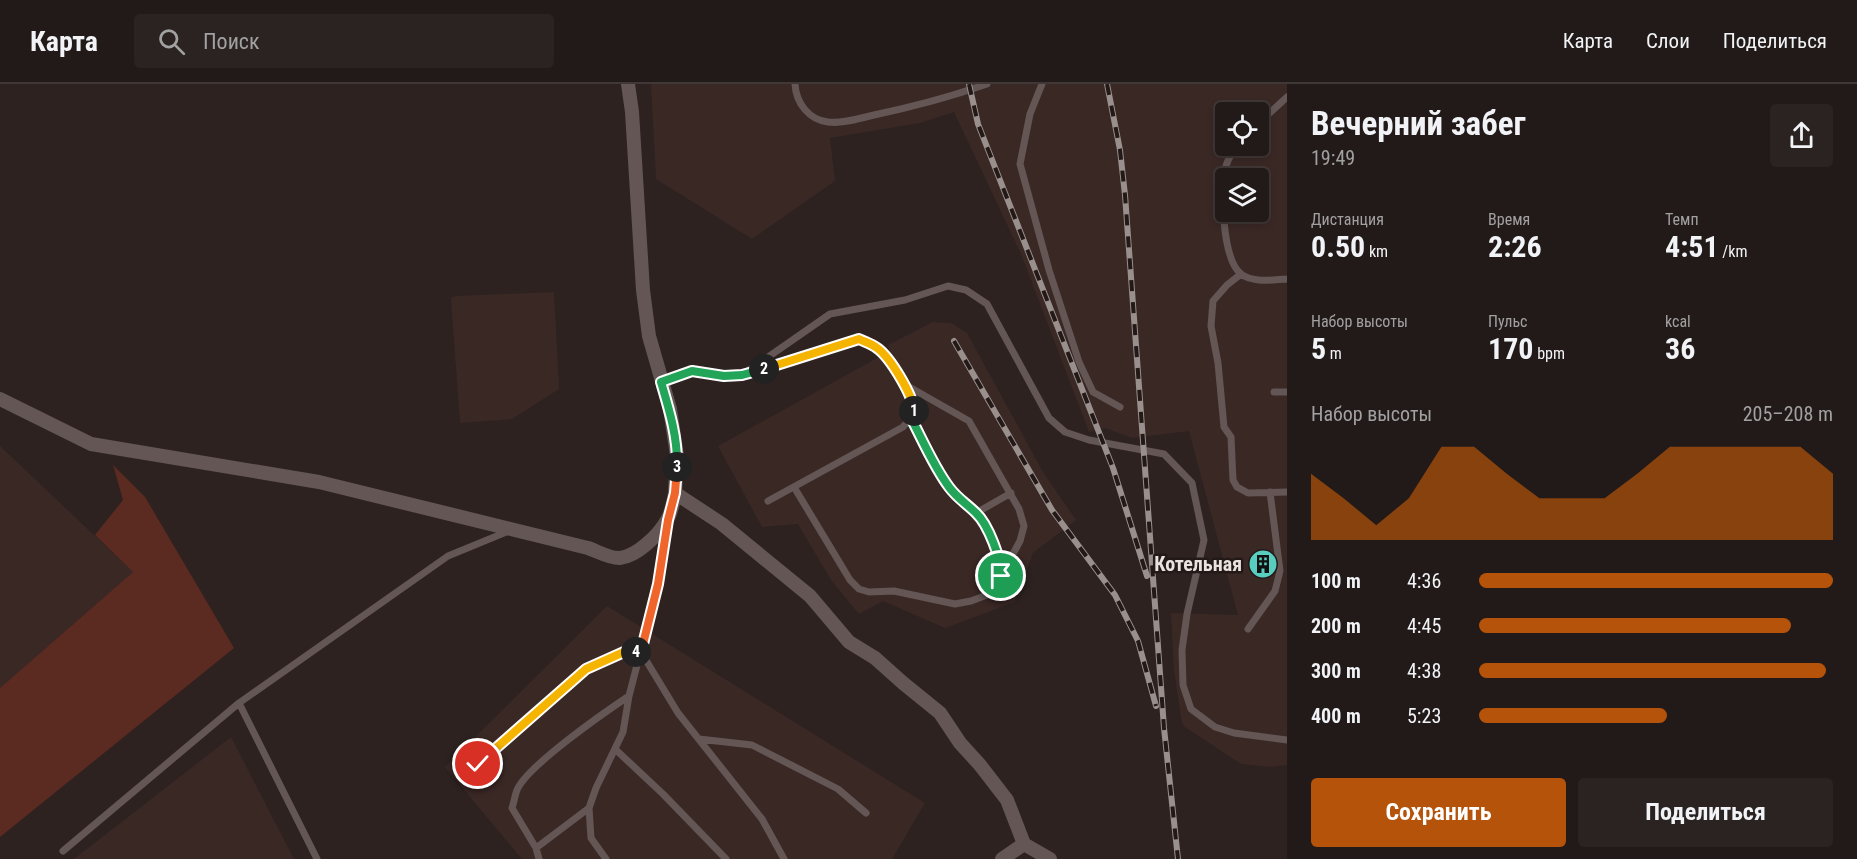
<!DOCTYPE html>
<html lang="ru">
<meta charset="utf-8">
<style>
body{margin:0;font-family:"Roboto Condensed",sans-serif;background:#2a2321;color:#f1f3f6;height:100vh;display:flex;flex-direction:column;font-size:22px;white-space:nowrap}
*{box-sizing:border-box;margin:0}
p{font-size:20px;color:#a2a1a2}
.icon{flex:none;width:33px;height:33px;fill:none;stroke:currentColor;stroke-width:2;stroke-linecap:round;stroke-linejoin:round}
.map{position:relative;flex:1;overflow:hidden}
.sheet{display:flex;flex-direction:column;background:#221a18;width:570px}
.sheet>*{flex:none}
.fabs{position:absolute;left:1215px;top:18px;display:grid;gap:12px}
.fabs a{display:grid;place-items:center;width:54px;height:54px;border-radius:6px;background:#221a18;box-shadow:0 3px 9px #0003,0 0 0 2px #3f3837;font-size:30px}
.pin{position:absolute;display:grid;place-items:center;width:51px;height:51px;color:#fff;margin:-26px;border:3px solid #fff;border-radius:50%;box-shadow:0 2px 6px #0007}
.km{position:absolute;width:30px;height:30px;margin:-15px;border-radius:50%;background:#222;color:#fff;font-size:16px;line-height:30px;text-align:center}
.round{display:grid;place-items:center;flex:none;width:63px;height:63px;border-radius:6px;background:#2a2321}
.head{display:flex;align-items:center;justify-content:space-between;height:102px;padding:0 24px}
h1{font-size:33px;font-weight:700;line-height:45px}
.figures{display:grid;grid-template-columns:repeat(3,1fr);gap:9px;height:102px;padding:6px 24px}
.figures div{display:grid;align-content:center}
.figures b{font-size:30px;font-weight:700}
.figures small{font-size:16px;font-weight:400}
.figures p{font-size:16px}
.chart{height:168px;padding:12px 24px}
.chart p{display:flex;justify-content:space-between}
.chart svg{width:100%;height:108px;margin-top:6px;fill:#b45309;opacity:.7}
.button{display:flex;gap:12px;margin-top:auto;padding:12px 24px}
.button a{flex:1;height:69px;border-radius:6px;background:#b45309;color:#fff;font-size:24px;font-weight:700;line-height:69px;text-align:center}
.button a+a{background:#2a2321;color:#f1f3f6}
ul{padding:0 24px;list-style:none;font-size:20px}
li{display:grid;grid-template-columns:96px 72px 1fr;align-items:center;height:45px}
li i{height:15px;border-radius:8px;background:#b45309}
header{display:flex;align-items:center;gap:36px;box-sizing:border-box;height:84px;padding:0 30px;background:#221a18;border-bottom:2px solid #3f3837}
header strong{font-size:28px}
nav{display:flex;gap:33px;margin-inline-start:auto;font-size:21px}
.search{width:420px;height:54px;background:#2a2321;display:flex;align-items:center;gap:15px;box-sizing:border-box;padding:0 21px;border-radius:6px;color:#a2a1a2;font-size:22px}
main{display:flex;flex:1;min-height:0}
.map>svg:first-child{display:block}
.built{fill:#3a2825;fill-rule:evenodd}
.green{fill:#5b2a20}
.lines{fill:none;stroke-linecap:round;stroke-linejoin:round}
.service{stroke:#635654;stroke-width:7}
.minor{stroke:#635654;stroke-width:14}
.rail-casing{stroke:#99908e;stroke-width:6}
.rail{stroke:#231917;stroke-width:4;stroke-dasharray:11;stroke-linecap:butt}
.split-1-casing{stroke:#fff;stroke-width:12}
.split-2-casing{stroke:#fff;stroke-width:12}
.split-3-casing{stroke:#fff;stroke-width:12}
.split-4-casing{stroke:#fff;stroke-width:12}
.split-5-casing{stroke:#fff;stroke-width:12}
.split-1{stroke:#22a559;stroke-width:8}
.split-2{stroke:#f5b400;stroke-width:8}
.split-3{stroke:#22a559;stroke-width:8}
.split-4{stroke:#f0652b;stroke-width:8}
.split-5{stroke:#f5b400;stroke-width:8}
.labels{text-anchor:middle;stroke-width:5;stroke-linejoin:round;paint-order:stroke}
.poi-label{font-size:20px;font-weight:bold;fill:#e9e2e0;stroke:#231917;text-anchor:end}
</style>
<header>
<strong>Карта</strong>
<div class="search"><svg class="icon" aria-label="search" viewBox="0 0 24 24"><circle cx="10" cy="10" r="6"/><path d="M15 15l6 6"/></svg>Поиск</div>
<nav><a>Карта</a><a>Слои</a><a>Поделиться</a></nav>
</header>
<main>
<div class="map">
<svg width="1287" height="775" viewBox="0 0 1287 775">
<rect width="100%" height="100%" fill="#2d2220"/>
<!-- built -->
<path class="built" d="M651,0H1287V681L1269,683L1241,680L1185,643L1182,639L1174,587L1171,529L1238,531L1189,347L1132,354L1105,344L1089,348L1021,170L954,28L920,39L830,54L835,97L752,155L656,95ZM1226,28H1258V62H1226ZM1226,94H1258V128H1226Z
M554,208L559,305L512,335L460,339L451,214L456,212Z
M933,238L951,239L967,249L1043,388L1076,436L1033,469L1015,518L945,544L883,517L859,530L831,496L798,440L762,443L718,362L890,267L888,261Z
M0,362L133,488L0,604Z
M607,522L925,719L892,775H522L445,683Z
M231,653L294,775H74Z"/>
<!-- green -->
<path class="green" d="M113,381L145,413L234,564L0,753V604L133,488L95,451L123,416Z"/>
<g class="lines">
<!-- service -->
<path class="service" d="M795,0C796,19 809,36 828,38C844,40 860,34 874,31C912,23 950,13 987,0
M1042,0L1030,30L1020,80L1049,186L1079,278L1093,308L1120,323
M1258,40L1287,13
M1237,62C1233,67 1228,75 1226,82C1220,104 1222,175 1241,190C1252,199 1274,196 1287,195
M1241,190L1227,201L1213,217L1211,242L1218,279L1224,343L1231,353L1233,396L1237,403L1248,409L1287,408
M742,291L830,230L905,216L948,202L966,206L987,220L1049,334L1065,348L1089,356L1164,370L1192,399L1204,456L1187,530L1182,566L1183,601L1191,625L1215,643L1234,649L1287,656
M661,299L692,287L724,292L742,291L859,255C864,258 871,260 876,263C888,271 913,309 914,323C915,332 908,337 903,343L768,417
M904,300L969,337L1019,425L1024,442L1020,457L1002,490
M1274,308H1287
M794,403L850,496L859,505L869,508L894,507L955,520L971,517L987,511L996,502L1001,492V481L984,438L976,429L964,420L948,402L911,334
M976,429L1011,409
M1248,545L1275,507L1280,487L1270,408
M641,568L678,629L762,735L784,775
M239,619L317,775
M699,655L752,661L838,705L866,729
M615,665L663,710L726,775
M478,680L587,585L625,568H641
M536,764L589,724
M63,767L239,619L448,472L509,447
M539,775L536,764L512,724C514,718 515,711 517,706C527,682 605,628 629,612
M606,775L591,754L589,724L596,704L623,648L629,612L658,500L667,442"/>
<!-- minor -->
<path class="minor" d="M628,0L632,28L643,206L649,252L670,325L677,372L675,409L722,440L810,512L849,558L875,574L903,599L940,629L960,659L980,681L1007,716L1024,760L1050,775
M0,315L91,360L319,398L588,464C597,467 611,475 620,474C637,472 659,451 667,436C672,428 673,418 675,409
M1002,775L1024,760"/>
<!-- rail casing -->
<g class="rail-casing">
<path id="rail" d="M969,0L978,40L1113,384L1147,492
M1107,0L1120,66L1125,111L1164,644L1178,775
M954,257L1052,426L1115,511L1138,557L1156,622"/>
</g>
<!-- rail -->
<use href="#rail" class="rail"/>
</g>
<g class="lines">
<!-- split-1 casing -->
<g class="split-1-casing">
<path id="split-1" d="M914,327L911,334C923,357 934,383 949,403C957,414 967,420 976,429C988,440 1002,476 1001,492"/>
</g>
<!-- split-2 casing -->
<g class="split-2-casing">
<path id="split-2" d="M764,285L859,255C865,258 872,260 877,264C890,273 913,311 914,327"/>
</g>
<!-- split-3 casing -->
<g class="split-3-casing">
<path id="split-3" d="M677,383C678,354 669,325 661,298L692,287L724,292L742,291L764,285"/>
</g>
<!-- split-4 casing -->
<g class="split-4-casing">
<path id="split-4" d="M636,568H641L658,500L668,436L675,409L677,383"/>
</g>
<!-- split-5 casing -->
<g class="split-5-casing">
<path id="split-5" d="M478,680L586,585L624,568H636"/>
</g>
<!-- split-1 -->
<use href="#split-1" class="split-1"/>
<!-- split-2 -->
<use href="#split-2" class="split-2"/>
<!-- split-3 -->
<use href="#split-3" class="split-3"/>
<!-- split-4 -->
<use href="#split-4" class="split-4"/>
<!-- split-5 -->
<use href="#split-5" class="split-5"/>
</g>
<!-- icons -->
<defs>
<g id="building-disc" transform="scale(1.5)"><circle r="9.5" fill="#58cec0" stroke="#231917"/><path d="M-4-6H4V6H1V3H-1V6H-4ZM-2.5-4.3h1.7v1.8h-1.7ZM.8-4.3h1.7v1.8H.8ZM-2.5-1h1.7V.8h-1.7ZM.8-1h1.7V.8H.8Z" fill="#111"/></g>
</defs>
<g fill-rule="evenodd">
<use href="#building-disc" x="1263" y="480"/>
</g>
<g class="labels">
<!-- poi labels -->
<g class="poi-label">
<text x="1242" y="487">Котельная</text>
</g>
</g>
</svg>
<div class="fabs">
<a><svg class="icon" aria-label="locate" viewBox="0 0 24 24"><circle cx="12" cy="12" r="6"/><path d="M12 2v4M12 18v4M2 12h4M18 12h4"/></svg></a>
<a><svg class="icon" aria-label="layers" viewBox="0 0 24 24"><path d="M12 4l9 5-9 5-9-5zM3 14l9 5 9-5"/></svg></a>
</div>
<div class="pin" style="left:1001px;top:492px;background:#1e9e55"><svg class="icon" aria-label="arrive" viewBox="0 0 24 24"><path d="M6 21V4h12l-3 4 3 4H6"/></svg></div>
<div class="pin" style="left:478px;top:680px;background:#d93025"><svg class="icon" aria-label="check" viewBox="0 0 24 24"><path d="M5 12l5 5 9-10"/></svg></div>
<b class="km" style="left:914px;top:327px">1</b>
<b class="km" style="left:764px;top:285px">2</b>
<b class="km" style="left:677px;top:383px">3</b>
<b class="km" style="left:636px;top:568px">4</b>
</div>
<section class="sheet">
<div class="head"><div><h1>Вечерний забег</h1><p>19:49</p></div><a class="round"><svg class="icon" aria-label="share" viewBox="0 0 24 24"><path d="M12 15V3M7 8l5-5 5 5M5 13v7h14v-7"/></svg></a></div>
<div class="figures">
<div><p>Дистанция</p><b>0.50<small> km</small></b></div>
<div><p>Время</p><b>2:26</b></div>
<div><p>Темп</p><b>4:51<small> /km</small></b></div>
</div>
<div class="figures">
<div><p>Набор высоты</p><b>5<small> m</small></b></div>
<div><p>Пульс</p><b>170<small> bpm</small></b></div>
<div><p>kcal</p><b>36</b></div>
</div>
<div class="chart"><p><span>Набор высоты</span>205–208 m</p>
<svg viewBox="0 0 160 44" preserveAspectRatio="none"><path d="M0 44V17L10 27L20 38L30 27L40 6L50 6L60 17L70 27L80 27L90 27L100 17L110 6L120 6L130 6L140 6L150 6L160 17V44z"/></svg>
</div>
<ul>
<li><b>100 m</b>4:36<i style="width:100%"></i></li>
<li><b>200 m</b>4:45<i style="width:88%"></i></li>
<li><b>300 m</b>4:38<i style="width:98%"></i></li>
<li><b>400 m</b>5:23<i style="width:53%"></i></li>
</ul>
<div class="button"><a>Сохранить</a><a>Поделиться</a></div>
</section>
</main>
